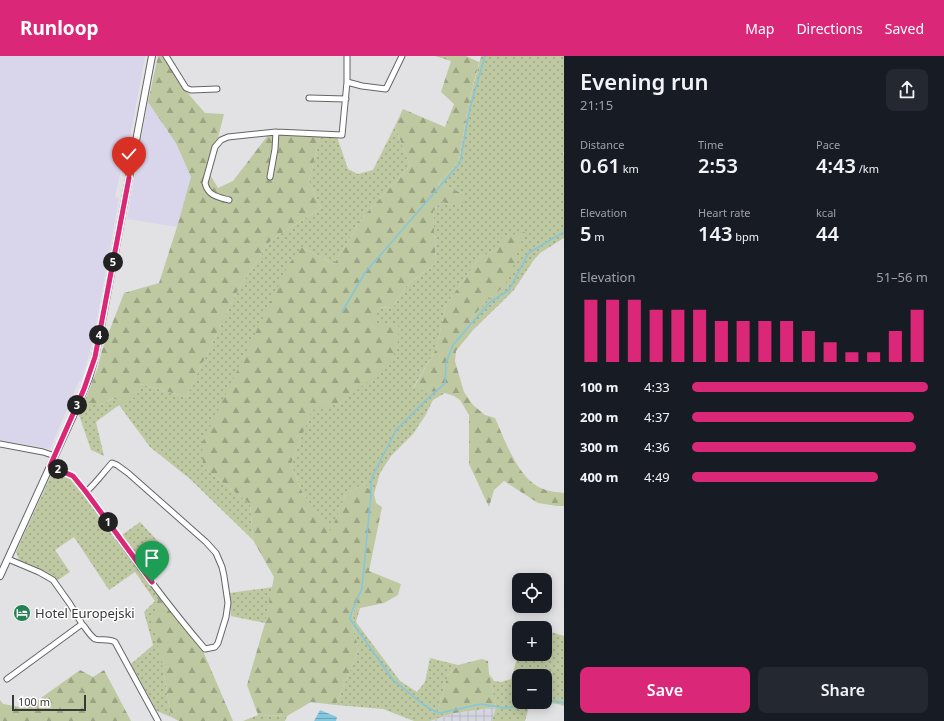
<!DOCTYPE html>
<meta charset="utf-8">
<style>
body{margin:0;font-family:"Noto Sans",sans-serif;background:#242831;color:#f1f3f6;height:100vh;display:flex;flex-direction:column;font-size:15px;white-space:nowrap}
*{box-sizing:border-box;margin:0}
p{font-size:13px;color:#9ea1a6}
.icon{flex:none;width:22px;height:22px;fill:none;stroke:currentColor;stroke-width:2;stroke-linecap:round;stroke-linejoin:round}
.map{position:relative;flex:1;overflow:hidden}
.drawer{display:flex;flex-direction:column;background:#171b24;width:380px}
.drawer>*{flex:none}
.controls{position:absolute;left:512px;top:517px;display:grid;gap:8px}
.controls a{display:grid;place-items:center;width:40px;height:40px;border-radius:8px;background:#171b24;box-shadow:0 2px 10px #0003;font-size:20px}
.scale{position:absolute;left:12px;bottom:10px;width:74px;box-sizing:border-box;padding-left:4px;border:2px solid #383839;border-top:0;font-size:11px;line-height:14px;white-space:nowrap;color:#383839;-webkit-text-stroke:3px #fff;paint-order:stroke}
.pin{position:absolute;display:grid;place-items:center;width:34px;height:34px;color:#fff;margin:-41px -17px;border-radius:50% 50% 50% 0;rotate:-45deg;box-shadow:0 0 4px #0007}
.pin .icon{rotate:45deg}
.km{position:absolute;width:20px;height:20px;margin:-10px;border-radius:50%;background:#222;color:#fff;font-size:11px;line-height:20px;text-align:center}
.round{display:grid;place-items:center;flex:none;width:42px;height:42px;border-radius:8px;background:#242831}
.headline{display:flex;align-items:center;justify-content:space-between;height:68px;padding:0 16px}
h1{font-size:22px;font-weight:600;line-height:30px}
.figures{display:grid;grid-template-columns:repeat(3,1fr);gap:6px;height:68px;padding:4px 16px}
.figures div{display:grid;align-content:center}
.figures b{font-size:20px;font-weight:600}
.figures small{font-size:11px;font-weight:400}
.figures p{font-size:11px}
.chart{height:112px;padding:8px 16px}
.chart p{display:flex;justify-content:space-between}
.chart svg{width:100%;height:72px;margin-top:4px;stroke:#db2777;stroke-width:6}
.cta{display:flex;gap:8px;margin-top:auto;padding:8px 16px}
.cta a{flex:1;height:46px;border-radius:8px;background:#db2777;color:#fff;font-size:16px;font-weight:600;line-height:46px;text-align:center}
.cta a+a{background:#242831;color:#f1f3f6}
ul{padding:0 16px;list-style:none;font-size:13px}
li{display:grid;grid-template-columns:64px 48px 1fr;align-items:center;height:30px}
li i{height:10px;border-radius:5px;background:#db2777}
header{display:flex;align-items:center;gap:24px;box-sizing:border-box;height:56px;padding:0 20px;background:#db2777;color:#fff}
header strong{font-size:19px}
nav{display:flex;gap:22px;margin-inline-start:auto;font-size:14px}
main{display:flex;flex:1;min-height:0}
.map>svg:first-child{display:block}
.commercial{fill:#d9d5ea}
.industrial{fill:url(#industrial-grid)}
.grass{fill:url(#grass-dots);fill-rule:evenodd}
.forest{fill:url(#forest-firs)}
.water{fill:url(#water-rules)}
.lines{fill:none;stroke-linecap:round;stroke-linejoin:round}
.stream{stroke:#82c7de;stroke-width:1.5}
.minor-casing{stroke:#646566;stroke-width:7}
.major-casing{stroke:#646566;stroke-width:8}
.minor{stroke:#fff;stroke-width:5}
.major{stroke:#fff;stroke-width:6}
.route-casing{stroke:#fff;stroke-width:8}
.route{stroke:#db2777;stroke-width:5}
.labels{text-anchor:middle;stroke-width:3;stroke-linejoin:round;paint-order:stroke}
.poi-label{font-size:13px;fill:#383839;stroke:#fff;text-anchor:start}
</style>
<header>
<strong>Runloop</strong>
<nav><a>Map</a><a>Directions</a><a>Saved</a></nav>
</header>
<main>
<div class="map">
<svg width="564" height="665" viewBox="0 0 564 665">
<defs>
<pattern id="industrial-grid" width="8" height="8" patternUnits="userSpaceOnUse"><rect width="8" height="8" fill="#d4d5df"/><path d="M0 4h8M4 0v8" fill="none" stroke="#b7b8c0"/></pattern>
<pattern id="grass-dots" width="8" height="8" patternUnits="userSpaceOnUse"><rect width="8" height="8" fill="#bec8a1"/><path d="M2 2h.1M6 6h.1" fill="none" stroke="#9ba384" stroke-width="1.8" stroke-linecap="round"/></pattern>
<pattern id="forest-firs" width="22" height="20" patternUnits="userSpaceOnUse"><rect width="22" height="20" fill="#bec8a1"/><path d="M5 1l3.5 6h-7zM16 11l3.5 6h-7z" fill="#9ba384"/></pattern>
<pattern id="water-rules" width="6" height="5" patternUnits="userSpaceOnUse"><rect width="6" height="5" fill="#82c7de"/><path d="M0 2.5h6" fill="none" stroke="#6ba3b5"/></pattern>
</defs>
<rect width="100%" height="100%" fill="#e2e2e4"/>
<!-- commercial -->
<path class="commercial" d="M0,0H145L127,98L123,104L115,141L119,142L93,285L81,325H79L50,393L0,384Z
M148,46L176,87L191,121L177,171L127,163Z"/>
<!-- industrial -->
<path class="industrial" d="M496,651L492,665H430L455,657Z"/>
<!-- grass -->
<path class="grass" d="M481,0H564V95L563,98L564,99V182L540,197L533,205L514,234L473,274L470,264L486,245L505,230L498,193L479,202L446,249L436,293L413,332L445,337L433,344L425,360L413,378L391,400L380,417L374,438L364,428L346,438L331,476L303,438L291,408L312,353L342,347L374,267L378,252L393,251L406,230L436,207L433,155L441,145L450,149L465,138L438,128L459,105L468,51Z
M395,70L410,110L362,162L334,208L302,191L203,411L250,448L253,484L189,422L150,391L119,349L96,366L104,400L91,394L79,359L87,339L93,347L100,349L141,328L186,341L239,232L271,184L321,152L309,125L320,80L337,81L348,113L358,118L373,114Z
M53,415L62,417L71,422L101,462L115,484L140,466L167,495L148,526L159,540L164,618L171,661L157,655L131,608L153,589L144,556L155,545L135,516L109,534L74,481L55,494L70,516L58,524L38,512L19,504L16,496Z
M273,531L265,567L231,560L230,537Z
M360,552L356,566L400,625L417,636L425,626L430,602L458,609L448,619L438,654L445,660L430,665H414L383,653L336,649L359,592L353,575L355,566L352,559L354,554Z
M545,574L564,580V650C550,645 542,647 529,651L525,665H492L496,651L489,618L494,625L501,626L511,623L519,596V598H545ZM519,620H545V646H519Z
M258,659L287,660L285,665H243Z"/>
<!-- forest -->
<path class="forest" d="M158,0H163L185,34L205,57L224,58L209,117L218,132L233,125L269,78L320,80L309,125L321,152L271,184L239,232L186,341L141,328L136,342L129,341L123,347L113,342L100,349L92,347L87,339L98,311L102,294L124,237L159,227L177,171L191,121L176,87L148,46Z
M435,0H466L479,6L468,51L459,105L438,128L465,138L464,149H450L441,145L433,155L436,207L406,230L393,251L378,252L375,267H398L399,289L388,308L342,347L312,354L291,408L303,438L331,475L346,438L364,428L374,438L376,447L382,451L369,515L401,528L398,539L384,547L360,552L354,554L352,559L355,566L353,575L359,592L336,649L311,646L287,660L258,659L247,629L265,567L274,521L253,484L250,448L203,411L202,387L289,208L302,191L334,208L362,162L410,110L395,70L403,53L445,71L454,48L441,36L451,5Z
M525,176L505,230L486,245L470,264L473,274L456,295L455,305L464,336L473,349L485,359L495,362C504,382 517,419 537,430C545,435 555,436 564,437V450H557L538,447L504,425L494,434L489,451L469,408V359L460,344L454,340L445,337L413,333L436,293L446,249L479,202L498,193L502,181Z
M159,540L203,595L233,665H179L171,661L164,618L152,565Z
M482,603L488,605L489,618L496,651L455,657L445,660L438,654L448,619L458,609Z
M80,614L93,621L104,614L131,665H0V644L3,648L27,652Z"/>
<!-- water -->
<path class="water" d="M320,654L337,661L336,665H314Z"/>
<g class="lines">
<!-- stream -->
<path class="stream" d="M342,256L364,218L460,107L470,52L485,0
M545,644L555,645L564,647
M536,646L520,650L504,652L481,648L440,657L432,654L424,649L393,624L350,563L351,558L362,532L371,438V427L373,419L396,374L426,344L445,327L446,307L453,289L489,247L509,234L528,198L532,195L564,176"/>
<!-- minor casing -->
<g class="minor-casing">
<path id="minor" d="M166,0L186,32L191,34L217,33
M347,26L362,30L386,33L402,0
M309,42L346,43
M270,121L275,93L276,76
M229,144C218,141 208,140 205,127L215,91L221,84L228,81L276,76L342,79L347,26V0
M0,388L43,396L55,400
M50,409L73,420L86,436C96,427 103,417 112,407L117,409L128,417L206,486L216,497L222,511L224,520L228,547L226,561L218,587L215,591L205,593C162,543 124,489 86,436
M8,503L39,516L53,524L70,548L82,568
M7,623L82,568C86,572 90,580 95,583C101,585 108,582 115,586L158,665"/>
</g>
<!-- major casing -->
<g class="major-casing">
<path id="major" d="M0,520L73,360L89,322L95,301L100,276L152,0"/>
</g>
<!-- minor -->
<use href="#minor" class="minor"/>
<!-- major -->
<use href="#major" class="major"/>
</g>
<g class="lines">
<!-- route casing -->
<g class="route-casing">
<path id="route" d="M129,122L95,301L84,333L50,410L73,420L86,436L152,526"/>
</g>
<!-- route -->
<use href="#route" class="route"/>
</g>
<!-- icons -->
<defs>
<g id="hotel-disc" transform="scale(0.9)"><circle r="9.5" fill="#268055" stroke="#fff"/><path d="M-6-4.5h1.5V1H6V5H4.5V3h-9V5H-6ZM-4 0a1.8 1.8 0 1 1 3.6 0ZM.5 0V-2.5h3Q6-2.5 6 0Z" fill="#fff"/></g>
</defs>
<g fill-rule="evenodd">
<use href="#hotel-disc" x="22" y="557"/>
</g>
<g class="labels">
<!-- poi labels -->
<g class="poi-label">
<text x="35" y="562">Hotel Europejski</text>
</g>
</g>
</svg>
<div class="controls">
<a><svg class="icon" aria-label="locate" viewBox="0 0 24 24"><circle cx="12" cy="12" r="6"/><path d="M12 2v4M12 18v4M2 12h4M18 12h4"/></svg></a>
<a>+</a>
<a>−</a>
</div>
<div class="scale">100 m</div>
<div class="pin" style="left:152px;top:526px;background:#1e9e55"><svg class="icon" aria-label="arrive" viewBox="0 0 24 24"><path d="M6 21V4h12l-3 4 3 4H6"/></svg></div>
<div class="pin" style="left:129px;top:122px;background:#d93025"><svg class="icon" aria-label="check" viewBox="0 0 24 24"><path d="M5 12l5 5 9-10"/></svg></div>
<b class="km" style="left:108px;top:466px">1</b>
<b class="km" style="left:58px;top:413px">2</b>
<b class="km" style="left:77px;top:349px">3</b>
<b class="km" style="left:99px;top:279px">4</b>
<b class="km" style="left:113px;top:206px">5</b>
</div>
<section class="drawer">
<div class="headline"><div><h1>Evening run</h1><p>21:15</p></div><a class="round"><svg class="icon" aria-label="share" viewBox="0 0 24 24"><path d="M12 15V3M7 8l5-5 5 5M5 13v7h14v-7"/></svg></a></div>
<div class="figures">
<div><p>Distance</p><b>0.61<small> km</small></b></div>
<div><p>Time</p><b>2:53</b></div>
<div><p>Pace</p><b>4:43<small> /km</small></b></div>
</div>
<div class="figures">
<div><p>Elevation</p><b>5<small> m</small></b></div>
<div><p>Heart rate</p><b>143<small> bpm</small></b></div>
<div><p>kcal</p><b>44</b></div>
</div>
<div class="chart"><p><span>Elevation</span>51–56 m</p>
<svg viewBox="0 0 160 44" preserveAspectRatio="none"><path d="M5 44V6M15 44V6M25 44V6M35 44V12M45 44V12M55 44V12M65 44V19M75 44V19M85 44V19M95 44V19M105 44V25M115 44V32M125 44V38M135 44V38M145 44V25M155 44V12"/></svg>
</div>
<ul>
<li><b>100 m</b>4:33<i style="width:100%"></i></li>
<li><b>200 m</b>4:37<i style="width:94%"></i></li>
<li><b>300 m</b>4:36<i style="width:95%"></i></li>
<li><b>400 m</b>4:49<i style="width:79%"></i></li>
</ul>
<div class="cta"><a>Save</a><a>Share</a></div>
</section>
</main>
